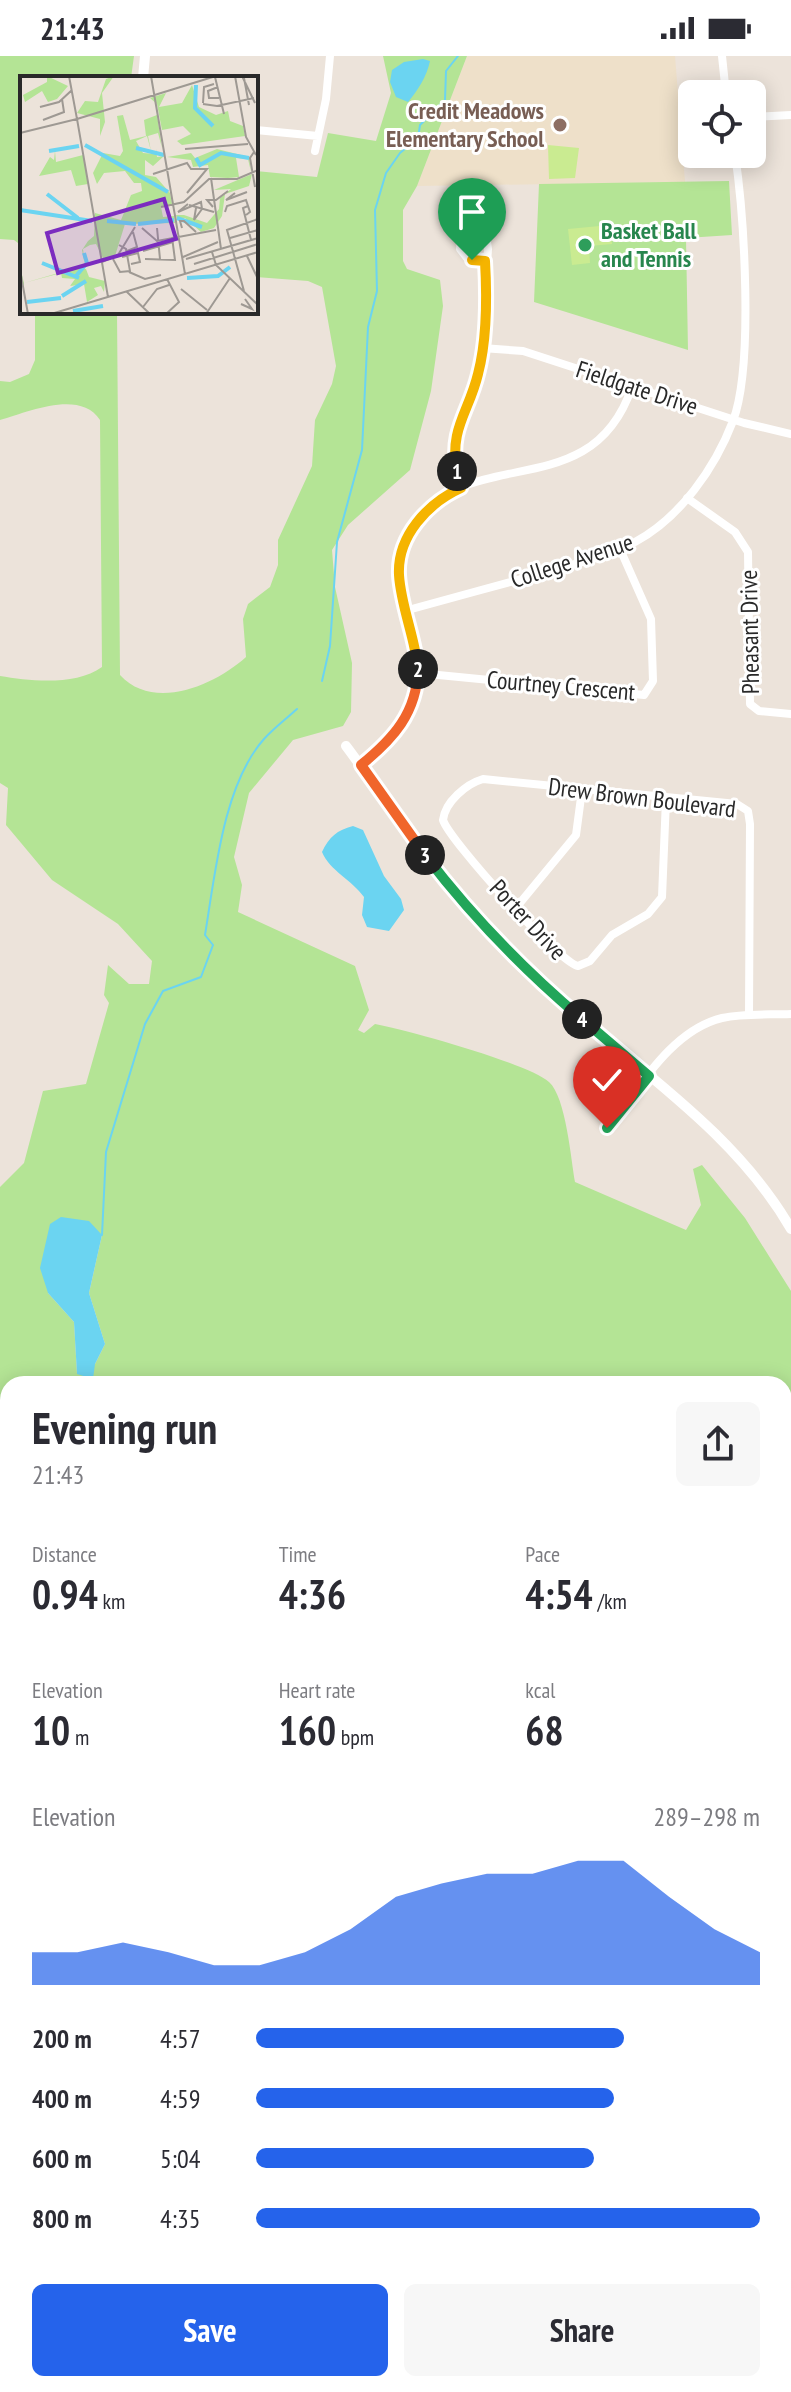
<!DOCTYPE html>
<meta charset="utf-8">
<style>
body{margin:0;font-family:"PT Sans Narrow",sans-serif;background:#f7f7f7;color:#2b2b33;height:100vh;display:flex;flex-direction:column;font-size:30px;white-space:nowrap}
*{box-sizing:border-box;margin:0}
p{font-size:26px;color:#7c7c81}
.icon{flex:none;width:44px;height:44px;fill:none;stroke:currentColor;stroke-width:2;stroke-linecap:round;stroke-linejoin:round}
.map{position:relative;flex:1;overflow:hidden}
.panel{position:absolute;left:0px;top:1320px;width:792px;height:1016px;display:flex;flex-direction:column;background:#fff;border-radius:24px 24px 0 0;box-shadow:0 4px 20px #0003}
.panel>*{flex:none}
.controls{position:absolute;left:678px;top:24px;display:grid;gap:16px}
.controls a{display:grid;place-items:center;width:88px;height:88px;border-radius:12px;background:#fff;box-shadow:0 4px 20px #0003;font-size:40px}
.pin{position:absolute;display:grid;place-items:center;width:68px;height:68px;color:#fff;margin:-82px -34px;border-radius:50% 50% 50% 0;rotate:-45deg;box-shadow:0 0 8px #0007}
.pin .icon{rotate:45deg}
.km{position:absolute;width:40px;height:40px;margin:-20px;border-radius:50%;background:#222;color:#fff;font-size:22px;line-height:40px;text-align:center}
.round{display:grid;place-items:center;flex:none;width:84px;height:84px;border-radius:12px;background:#f7f7f7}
.head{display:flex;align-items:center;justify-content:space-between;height:136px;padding:0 32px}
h1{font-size:44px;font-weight:700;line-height:60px}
.stats{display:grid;grid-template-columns:repeat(3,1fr);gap:12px;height:136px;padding:8px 32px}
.stats div{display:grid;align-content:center}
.stats b{font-size:40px;font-weight:700}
.stats small{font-size:22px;font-weight:400}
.stats p{font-size:22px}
.chart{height:224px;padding:16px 32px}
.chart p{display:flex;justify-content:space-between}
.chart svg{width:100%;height:144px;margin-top:8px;fill:#2563eb;opacity:.7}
.button{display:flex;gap:16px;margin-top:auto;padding:16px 32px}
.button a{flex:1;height:92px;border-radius:12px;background:#2563eb;color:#fff;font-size:32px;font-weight:700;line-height:92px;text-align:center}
.button a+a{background:#f7f7f7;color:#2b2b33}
ul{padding:0 32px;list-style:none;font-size:26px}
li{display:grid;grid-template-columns:128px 96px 1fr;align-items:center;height:60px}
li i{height:20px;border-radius:10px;background:#2563eb}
.status{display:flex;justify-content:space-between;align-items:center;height:56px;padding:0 40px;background:#fff;direction:ltr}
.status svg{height:22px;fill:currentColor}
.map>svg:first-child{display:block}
.education{fill:#eee0c9}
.green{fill:#b4e495;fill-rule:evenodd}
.pitch{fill:#caeb91}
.water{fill:#6bd4f1}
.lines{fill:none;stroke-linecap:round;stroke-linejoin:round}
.stream{stroke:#6bd4f1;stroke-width:2}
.minor{stroke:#fff;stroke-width:8}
.tertiary{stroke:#fff;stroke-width:10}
.secondary{stroke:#fff;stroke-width:12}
.split-1-casing{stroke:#fff;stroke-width:16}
.split-2-casing{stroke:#fff;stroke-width:16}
.split-3-casing{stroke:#fff;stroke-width:16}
.split-4-casing{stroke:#fff;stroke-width:16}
.split-5-casing{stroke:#fff;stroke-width:16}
.split-1{stroke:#f5b400;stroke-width:10}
.split-2{stroke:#f5b400;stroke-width:10}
.split-3{stroke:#f0652b;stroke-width:10}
.split-4{stroke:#22a559;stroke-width:10}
.split-5{stroke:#22a559;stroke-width:10}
.education-dot{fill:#8d6e63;stroke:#fff;stroke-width:3}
.leisure-dot{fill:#2e9e5b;stroke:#fff;stroke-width:3}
.labels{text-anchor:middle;stroke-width:6;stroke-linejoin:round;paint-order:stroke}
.education-label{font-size:24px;font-weight:bold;fill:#785e54;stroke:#fff;text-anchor:end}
.leisure-label{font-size:24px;font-weight:bold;fill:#27864d;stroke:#fff;text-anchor:start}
.street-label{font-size:24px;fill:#292929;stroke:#fff}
.inset-river{fill:none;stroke:#6bd4f1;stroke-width:4}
.inset-road{fill:none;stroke:#9e9993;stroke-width:2}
.view{fill:#7b2cbf;fill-opacity:0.15;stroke:#7b2cbf;stroke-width:4}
.inset-edge{fill:none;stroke:#292929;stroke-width:4}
</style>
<div class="status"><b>21:43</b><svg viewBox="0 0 49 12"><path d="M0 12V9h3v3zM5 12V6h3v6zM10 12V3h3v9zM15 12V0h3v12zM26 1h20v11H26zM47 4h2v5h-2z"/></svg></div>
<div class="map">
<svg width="791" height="2336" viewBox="0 0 791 2336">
<rect width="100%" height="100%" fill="#ece3da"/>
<!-- education -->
<path class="education" d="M467,0H675L685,126L417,130Z"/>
<!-- green -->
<path class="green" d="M0,0H134L131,22H22V190L14,184L0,183Z
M383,0H467L417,130L403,154V205L407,213L440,224L443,250L431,335L410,414L348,469L332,494L335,531L352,607L351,656L343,670L293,684L249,737L234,801L242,829L238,856L355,910L369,954L358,974L364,977L375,968C407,974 527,1007 549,1026C566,1041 571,1104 575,1126L686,1174L701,1149L693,1113L702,1109L745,1162L791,1235V1448L784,1454V1328H8V1381L0,1380V1131L24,1107L43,1035L86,1028L109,947L104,939L108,909L129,928H149L152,905L118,868L52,824L6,769L8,732L0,727V620C30,625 76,630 102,611L100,364C80,333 28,356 0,364V325L10,326L29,318L35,304V256H117L120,619C154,656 215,629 246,601L243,563L248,548L270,531L278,509V484L312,410L315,364L332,328L336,310L322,231L308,225L256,221V115L317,121L328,77L376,85L391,37ZM102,1179L89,1237L105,1288L95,1308L77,1318L74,1266L48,1237Z
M729,125L732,179L686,182L688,294L534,246L539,128Z"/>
<!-- pitch -->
<path class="pitch" d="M548,89L579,92L575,122L549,123Z
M610,169L612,188L589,190L590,207L572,209L568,173Z"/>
<!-- water -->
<path class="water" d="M423,3L430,5C427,20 418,34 408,46L396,41L390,26L392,14L404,6Z
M353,770L363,774L384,820L401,843L404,854L389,875L367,871L362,859L364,841C352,824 330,815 322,796C329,781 337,774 353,770Z
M61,1161L89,1165L102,1179L89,1237L105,1288L95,1308L93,1323L77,1318L74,1266L48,1237L40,1212L50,1168Z"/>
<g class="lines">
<!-- stream -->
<path class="stream" d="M322,625L330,590L337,486L362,394L368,271L377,235L375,154L386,117L400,97L418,82L420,69L445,44L446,15L458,0
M102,1179L106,1096L145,968L163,935L201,921L213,889L205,879C215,819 223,729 264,683C274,672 286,663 297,653
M90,1328L93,1323
M0,1471L8,1461
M784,1792L791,1799
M784,2303L791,2293
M753,2336L760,2328"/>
<!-- minor -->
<path class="minor" d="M722,0L726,38
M752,61L791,59
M256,74L318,80
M315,95L326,43L330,0
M482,292L523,295L744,367L791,378
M461,432L453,390L480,311L488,193L486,179L481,175H467L461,180L460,193L467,202L485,205
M687,442L735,476L748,496L750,648L759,655L791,658
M408,554C453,542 498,529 543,517C573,508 607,501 635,486C680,462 715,412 733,365C754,309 744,159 735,98
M418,617L644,639L653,625L651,563L620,493
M361,709C371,701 385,692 393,682C456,602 365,533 420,462C477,389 592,448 632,331
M666,743L662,841L648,858L612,879L590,905L578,910C560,907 449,784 443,764C445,746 466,728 483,723L737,748L748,755L750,768L749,959
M515,853L576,779L582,734
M607,1072C638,1034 671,974 722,962C744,957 769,959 791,958"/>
<!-- tertiary -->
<path class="tertiary" d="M143,22L145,0
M346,690C366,716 383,744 402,770C444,827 492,883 544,930C628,1008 733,1072 791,1173"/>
<!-- secondary -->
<path class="secondary" d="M0,1390H8
M784,1472L791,1473"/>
</g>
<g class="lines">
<!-- split-1 casing -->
<g class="split-1-casing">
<path id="split-1" d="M457,415C449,373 469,356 478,318C487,284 487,240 485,205L472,204"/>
</g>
<!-- split-2 casing -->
<g class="split-2-casing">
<path id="split-2" d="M418,613C415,581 401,551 399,519C397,480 428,447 461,432L457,415"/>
</g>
<!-- split-3 casing -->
<g class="split-3-casing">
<path id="split-3" d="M418,613C417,657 393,683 361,709L425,799"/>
</g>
<!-- split-4 casing -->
<g class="split-4-casing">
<path id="split-4" d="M425,799C471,859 524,914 582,963"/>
</g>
<!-- split-5 casing -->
<g class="split-5-casing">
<path id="split-5" d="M582,963L649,1020L607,1072"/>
</g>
<!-- split-1 -->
<use href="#split-1" class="split-1"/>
<!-- split-2 -->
<use href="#split-2" class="split-2"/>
<!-- split-3 -->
<use href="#split-3" class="split-3"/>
<!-- split-4 -->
<use href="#split-4" class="split-4"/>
<!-- split-5 -->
<use href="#split-5" class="split-5"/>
</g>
<!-- markers -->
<circle class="education-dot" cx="560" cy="69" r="8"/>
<circle class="leisure-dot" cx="585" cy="189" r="8"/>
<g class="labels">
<!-- education labels -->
<g class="education-label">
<text x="544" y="63">Credit Meadows<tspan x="544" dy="28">Elementary School</tspan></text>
</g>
<!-- leisure labels -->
<g class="leisure-label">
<text x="601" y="183">Basket Ball<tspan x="601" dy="28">and Tennis</tspan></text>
</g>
<!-- street labels -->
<g class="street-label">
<text transform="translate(637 332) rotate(18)" y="8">Fieldgate Drive</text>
<text transform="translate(572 505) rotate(-18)" y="8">College Avenue</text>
<text transform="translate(750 576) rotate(-91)" y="8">Pheasant Drive</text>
<text transform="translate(561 630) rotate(5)" y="8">Courtney Crescent</text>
<text transform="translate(642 742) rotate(7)" y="8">Drew Brown Boulevard</text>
<text transform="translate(528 864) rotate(47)" y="8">Porter Drive</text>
</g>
</g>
<!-- overview -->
<g transform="translate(20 20)">
<rect width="238" height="238" fill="#ece3da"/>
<path d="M27,0L48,10L37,23L28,26L22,15L5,26L3,19L27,6ZM94,0L82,17L85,46L80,60V43L57,37L65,25L78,26L86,3ZM172,9L179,31L196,39L208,35L210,45L223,50L225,60L162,69L157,65L171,58L163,50L142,54L137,28L130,22L146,17L139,31L162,27ZM103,39L110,64L126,60L124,44L137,39L142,72L138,57L128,60L131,75L127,60L116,65L123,77L136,78V73L137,81L144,80L133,90L125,84V99L136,101L150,117L152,128L141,131L143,141L154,140L155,147L105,148L95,180L84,184L76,168L70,169L63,173L65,189L62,174L68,165L74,160L75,137L101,144L111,119L122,115L121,107H114L105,95L84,97L77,108L73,97L83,77L100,80L103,75L97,40ZM197,73L229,81L231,96L228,83L216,82L219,101L208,102L190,101L188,89L173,91L171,84L147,81L171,77L175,82ZM35,75L36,86L63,79L68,108L56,110L51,94L19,100L30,81L34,84ZM232,98L229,110L205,118L202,140L194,152L181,156L165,142L157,144L156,139H164L187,147L199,133L200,122L211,113L194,114ZM0,191L4,207L52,193H66L69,201L85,205L84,216L81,210L74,212L78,219L67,226L64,208L50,210L55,203L42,202L41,197L4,207V212Z" fill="#b4e495"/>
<path class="inset-river" d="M176,9L175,32L193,50M65,69L148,116M116,72L144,79M29,75L59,70M176,82L180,89L201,77L229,82M27,118L58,142M0,134L72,145M157,142L182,151M87,145L116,148M118,148L154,144M22,187L59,202M56,200L67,187L64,177M167,202L198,200L210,191M42,220L66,205M7,226L41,222M53,235L83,230"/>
<path class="inset-road" d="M131,0L165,198M215,0L226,61L236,79M222,0L235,27M195,1L204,38M224,2L229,29M198,11L188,15L189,22H199M183,27L184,11L194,8M183,28L197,30L234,22M20,31L39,26L52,14M23,44L44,36L42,23M0,57L57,43L49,0M165,73L228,68M234,76L230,82L235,111M133,98L167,87L171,93H187L167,117M191,102L201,173M215,117L206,124L227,116M168,128L158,136L181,126L182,133M169,129L194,136M228,130L223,132L231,164M141,131L164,126L189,103H217L238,94M193,131L187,124H196L208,115M176,132L174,144L182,133M205,136L207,130L226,124L230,136L226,139M122,152L137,165L196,154M137,152L140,183M162,152L160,145H164L176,156M210,162L238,154M107,175L117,171L113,156M123,175L153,166M192,176L196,189L238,229M227,180L238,203M102,181L118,177L120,186L111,188M163,181L198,166M93,183L100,196L110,195L106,173L99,169M125,183L155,184L152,161M166,183L238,162M82,186L98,179L115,151M174,188L238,168M0,194L8,238M109,196L125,203L141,199M161,213L187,234M224,215L207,154L238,143M107,216L130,238M88,221L57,43L196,0M221,228L232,233L225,223M123,231L137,213L149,209M31,238L238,176M146,238L159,226L147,203M186,238L210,202"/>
<path class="view" d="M144,123L156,163L38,197L27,157Z"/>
<rect width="238" height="238" class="inset-edge"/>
</g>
</svg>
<div class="controls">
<a><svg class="icon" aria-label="locate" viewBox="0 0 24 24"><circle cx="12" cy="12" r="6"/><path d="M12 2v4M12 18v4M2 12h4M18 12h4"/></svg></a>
</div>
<div class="pin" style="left:472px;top:204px;background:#1e9e55"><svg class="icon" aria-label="arrive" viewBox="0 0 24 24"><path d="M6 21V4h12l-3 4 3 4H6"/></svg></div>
<div class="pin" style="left:607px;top:1072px;background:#d93025"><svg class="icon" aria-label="check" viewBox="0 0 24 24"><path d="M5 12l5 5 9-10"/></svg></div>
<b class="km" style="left:457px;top:415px">1</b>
<b class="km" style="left:418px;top:613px">2</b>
<b class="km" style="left:425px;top:799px">3</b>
<b class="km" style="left:582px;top:963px">4</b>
<section class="panel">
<div class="head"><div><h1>Evening run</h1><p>21:43</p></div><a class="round"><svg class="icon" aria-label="share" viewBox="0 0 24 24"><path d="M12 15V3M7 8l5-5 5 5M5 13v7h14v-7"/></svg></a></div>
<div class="stats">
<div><p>Distance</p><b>0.94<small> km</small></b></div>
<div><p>Time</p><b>4:36</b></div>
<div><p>Pace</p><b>4:54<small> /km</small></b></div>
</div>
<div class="stats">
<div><p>Elevation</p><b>10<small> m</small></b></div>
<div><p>Heart rate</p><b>160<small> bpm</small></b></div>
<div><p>kcal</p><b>68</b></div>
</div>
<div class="chart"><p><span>Elevation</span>289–298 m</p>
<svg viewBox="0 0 160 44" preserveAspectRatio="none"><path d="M0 44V34L10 34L20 31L30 34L40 38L50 38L60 34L70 27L80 17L90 13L100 10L110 10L120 6L130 6L140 17L150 27L160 34V44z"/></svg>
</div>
<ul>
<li><b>200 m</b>4:57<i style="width:73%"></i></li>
<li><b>400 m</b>4:59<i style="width:71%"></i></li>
<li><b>600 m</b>5:04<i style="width:67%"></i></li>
<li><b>800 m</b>4:35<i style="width:100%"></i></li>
</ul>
<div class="button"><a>Save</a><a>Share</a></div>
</section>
</div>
